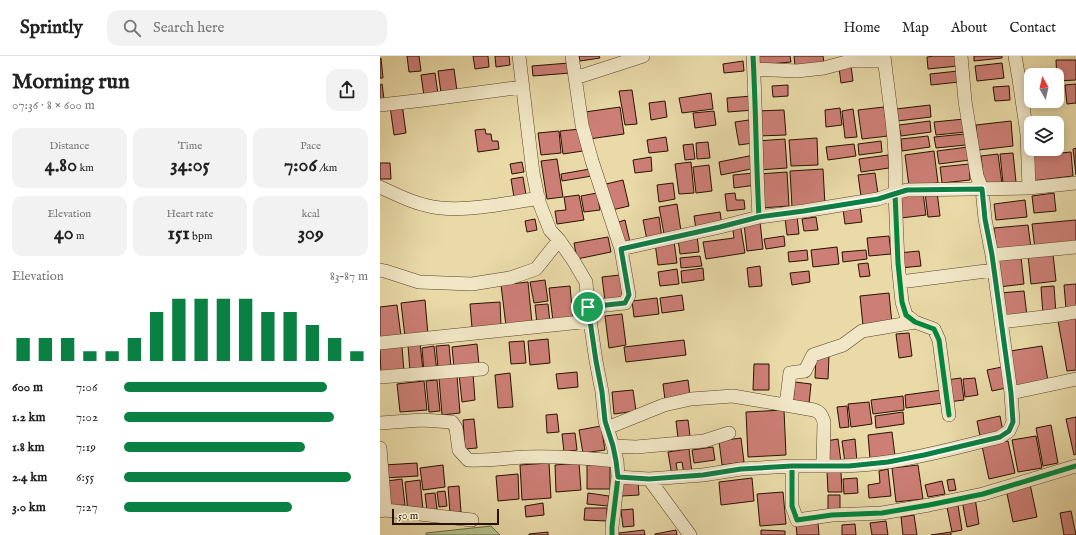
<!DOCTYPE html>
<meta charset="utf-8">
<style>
body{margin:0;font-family:"IM FELL English",serif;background:#f2f2f2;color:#222;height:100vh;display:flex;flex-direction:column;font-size:15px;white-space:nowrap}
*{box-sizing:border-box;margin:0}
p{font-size:13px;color:#767676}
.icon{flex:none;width:22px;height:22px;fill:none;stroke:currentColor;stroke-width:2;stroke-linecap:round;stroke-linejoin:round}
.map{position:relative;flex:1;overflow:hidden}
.side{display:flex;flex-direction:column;background:#fff;width:380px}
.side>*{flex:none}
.needle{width:26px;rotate:352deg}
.controls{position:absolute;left:644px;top:12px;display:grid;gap:8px}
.controls a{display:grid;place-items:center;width:40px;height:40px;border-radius:8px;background:#fff;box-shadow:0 2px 10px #0003;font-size:20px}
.scale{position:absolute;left:12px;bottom:10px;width:107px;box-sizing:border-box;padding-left:4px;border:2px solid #281100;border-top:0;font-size:11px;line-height:14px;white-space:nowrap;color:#281100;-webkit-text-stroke:3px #f1e7c6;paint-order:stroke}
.pin{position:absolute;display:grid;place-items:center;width:34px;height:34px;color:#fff;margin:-17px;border:2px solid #fff;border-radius:50%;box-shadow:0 1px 4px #0007}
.round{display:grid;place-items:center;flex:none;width:42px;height:42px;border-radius:12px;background:#f2f2f2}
.summary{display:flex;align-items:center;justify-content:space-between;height:68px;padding:0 12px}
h1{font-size:22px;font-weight:700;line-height:30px}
.figures{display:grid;grid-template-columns:repeat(3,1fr);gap:6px;height:68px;padding:4px 12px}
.figures div{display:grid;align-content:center;border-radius:10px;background:#f2f2f2;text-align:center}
.figures b{font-size:20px;font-weight:700}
.figures small{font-size:11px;font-weight:400}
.figures p{font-size:11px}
.chart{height:112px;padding:8px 12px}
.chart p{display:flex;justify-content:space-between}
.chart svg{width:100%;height:72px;margin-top:4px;stroke:#0b8043;stroke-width:6}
ul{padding:0 12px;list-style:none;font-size:13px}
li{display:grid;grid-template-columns:64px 48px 1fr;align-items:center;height:30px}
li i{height:10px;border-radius:5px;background:#0b8043}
header{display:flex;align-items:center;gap:24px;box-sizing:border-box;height:56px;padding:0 20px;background:#fff;border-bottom:1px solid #e0e0e0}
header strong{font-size:19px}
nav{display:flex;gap:22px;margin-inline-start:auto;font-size:14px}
.search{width:280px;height:36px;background:#f2f2f2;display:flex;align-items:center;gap:10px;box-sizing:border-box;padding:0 14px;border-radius:12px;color:#767676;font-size:15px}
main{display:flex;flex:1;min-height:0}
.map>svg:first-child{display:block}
.green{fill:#b2c18b;stroke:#6d6946}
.building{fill:#cd7f76;stroke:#281100}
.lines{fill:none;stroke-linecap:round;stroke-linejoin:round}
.street-casing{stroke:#58432a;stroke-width:14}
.street{stroke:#f1e7c6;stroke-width:13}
.cycleway-casing{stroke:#f1e7c6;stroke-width:8}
.cycleway{stroke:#00873e;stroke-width:5}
.route-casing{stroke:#fff;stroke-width:8}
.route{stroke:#0b8043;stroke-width:5}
</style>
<header>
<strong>Sprintly</strong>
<div class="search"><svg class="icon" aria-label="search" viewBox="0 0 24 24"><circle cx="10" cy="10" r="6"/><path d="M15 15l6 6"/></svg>Search here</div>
<nav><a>Home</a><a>Map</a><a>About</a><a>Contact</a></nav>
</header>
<main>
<section class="side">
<div class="summary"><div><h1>Morning run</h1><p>07:36 · 8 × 600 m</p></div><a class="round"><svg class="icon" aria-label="share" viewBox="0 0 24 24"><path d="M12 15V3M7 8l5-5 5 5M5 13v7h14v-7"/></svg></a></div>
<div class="figures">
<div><p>Distance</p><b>4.80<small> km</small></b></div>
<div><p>Time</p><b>34:05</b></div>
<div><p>Pace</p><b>7:06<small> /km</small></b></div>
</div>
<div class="figures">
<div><p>Elevation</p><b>40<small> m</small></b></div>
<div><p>Heart rate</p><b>151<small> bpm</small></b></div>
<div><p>kcal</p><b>309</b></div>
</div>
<div class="chart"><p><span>Elevation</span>83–87 m</p>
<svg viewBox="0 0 160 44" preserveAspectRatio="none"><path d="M5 44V30M15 44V30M25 44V30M35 44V38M45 44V38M55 44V30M65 44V14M75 44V6M85 44V6M95 44V6M105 44V6M115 44V14M125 44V14M135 44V22M145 44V30M155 44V38"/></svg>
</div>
<ul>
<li><b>600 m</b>7:06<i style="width:83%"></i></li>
<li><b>1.2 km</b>7:02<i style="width:86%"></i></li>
<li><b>1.8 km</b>7:19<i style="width:74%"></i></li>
<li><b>2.4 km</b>6:55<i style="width:93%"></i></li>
<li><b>3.0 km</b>7:27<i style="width:69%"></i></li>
</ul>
</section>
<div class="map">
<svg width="696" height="479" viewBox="0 0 696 479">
<rect width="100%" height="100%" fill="#e9daa8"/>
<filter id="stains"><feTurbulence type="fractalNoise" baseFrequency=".005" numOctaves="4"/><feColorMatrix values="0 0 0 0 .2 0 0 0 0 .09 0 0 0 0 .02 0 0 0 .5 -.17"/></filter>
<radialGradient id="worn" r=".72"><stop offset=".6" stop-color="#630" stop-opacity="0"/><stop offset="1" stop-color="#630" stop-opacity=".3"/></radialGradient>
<!-- green -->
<path class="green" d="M111,470L120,479H46V477Z"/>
<!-- building -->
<path class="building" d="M27,0H39L41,15L29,16Z
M93,0H108L109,11L95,13Z
M115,0H129L130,9L116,11Z
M199,0H219L220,2L200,5Z
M378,0H410L411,6L379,9Z
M414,0H443L444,7L415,10Z
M554,0H577L578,10L548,13L547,1Z
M594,0H622V2L594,5Z
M1,2L3,22H0V3Z
M676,4H696V24L677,25Z
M363,5L364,15L344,17L343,8Z
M189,7L190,17L153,20L152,10Z
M622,7L624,22L597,25L595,10Z
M471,10L473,25L461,27L459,12Z
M74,13L77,35L61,37L58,15Z
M578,15L579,26L551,29L550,18Z
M55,17L58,38L44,40L41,19Z
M2,28L4,43H0V29Z
M696,28V47L687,48L685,29Z
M408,29V40L393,41L392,30Z
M629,30L630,44L615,45L613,31Z
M252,34L257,68L245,69L239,35Z
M331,37L333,53L302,57L299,42Z
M372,40L374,54L348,56L347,42Z
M285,45L287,61L271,64L269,47Z
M22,48L26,77L14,79L10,50Z
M550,49L551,61L517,65L516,53Z
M240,51L244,78L209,83L205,56Z
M504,51L508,80L482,83L478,54Z
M460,52L462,69L446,71L445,54Z
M473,53L477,81L465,82L462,55Z
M404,54L406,79L378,80L376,55Z
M334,55L336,69L315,72L313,57Z
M584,63L586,76L556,79L554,66Z
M369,64L373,87L359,89L355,66Z
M675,64V67L647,66Z
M550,65L551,76L521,80L519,69Z
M631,65L633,90L598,94L596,69Z
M105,73L106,78H111L112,85H118L119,93L98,96L95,74Z
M200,73L203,95L183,98L180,75Z
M179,75L181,97L161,99L158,77Z
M585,78L586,89L556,92L554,81Z
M548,80L550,91L522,95L521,83Z
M286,81L288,95L269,97L267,84Z
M437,82L438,109L411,110L409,84Z
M405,83L407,112L379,114L377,85Z
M501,85L502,96L479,99L478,88Z
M328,86L330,102L317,103L316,87Z
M313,88L315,103L305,104L303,89Z
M474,88L476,100L448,104L446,91Z
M588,91L590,104L559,108L557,95Z
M696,92V119L693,93Z
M554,95L558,127L529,130L525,99Z
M691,96L693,120L652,125L649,100Z
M633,97L636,126L623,127L620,98Z
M618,98L622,128L604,130L601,100Z
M374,99L376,112L341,119L339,106Z
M508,99L509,112L481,116L479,103Z
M271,101L272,115L255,117L253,104Z
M177,103L183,141L167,143L161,105Z
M142,106L144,116L132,118L130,108Z
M311,106L314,137L299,138L295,108Z
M0,107H10L11,123H0Z
M589,108L590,124L562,127L560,111Z
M329,109L332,135L316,137L313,111Z
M210,113L212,120L182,125L181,118Z
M443,113L445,149L412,151L410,115Z
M407,116L409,150L380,152L379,118Z
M374,117L376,129L354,132L353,119Z
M495,117L498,138L481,140L478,119Z
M143,121L146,139L134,141L131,123Z
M243,124L249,150L232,154L226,128Z
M293,127L295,143L279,146L277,129Z
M557,136L560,160L548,161L545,137Z
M217,137L220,154L204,156L201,140Z
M355,137L356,144H364L365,153L347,155L345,138Z
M543,137L546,159L521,162L518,140Z
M674,137L676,155L654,157L652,140Z
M199,139L204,164L177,168L175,155L186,154L184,141Z
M645,144L647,161L616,164L614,148Z
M297,148L301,175L284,178L279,151Z
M480,151L482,166L465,168L463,153Z
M340,156L342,169L316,173L314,160Z
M417,160L419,178L407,179L405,162Z
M279,161L282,182L267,184L263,164Z
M436,161L438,174L424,175L422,163Z
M155,163L157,174L147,176L145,165Z
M245,164L250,186L240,189L235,167Z
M696,164V188L655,193L652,168Z
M380,166L383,193L367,195L364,168Z
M360,167L365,197L326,203L323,186L354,182L352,168Z
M648,169L651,192L617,196L614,172Z
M317,180L319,196L300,198L298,183Z
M404,180L405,190L386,193L384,183Z
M509,180L511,198L489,200L487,182Z
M228,181L231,196L197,203L194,187Z
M294,185L297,207L278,209L275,187Z
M457,191L459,208L433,211L431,194Z
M427,194L428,204L409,206L408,196Z
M486,194L487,203L463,206L462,196Z
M539,195L541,210L520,212L518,197Z
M673,198L676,225L651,228L648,200Z
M320,200L322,210L301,212L300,202Z
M641,201L644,228L619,231L616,204Z
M488,207L490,220L480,221L478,208Z
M380,210L382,230L369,231L367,212Z
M323,212L324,224L302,227L301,215Z
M297,213L299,228L280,230L278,216Z
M429,215L430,226L412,229L410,217Z
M240,219L243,243L225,245L222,221Z
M165,224L168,245L154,247L150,226Z
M148,226L152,267L126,270L121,229Z
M696,228V252L686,253L684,229Z
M190,230L193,263L173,265L169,232Z
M674,230L676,258L663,259L661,231Z
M644,235L647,260L623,263L620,237Z
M509,237L512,268L483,270L480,240Z
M302,239L304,254L282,257L280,242Z
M277,242L279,258L254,261L252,245Z
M45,244L48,279L25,281L21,247Z
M120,246L121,270L92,272L90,248Z
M168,248L170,267L157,268L155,249Z
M17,249L21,280L0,282V251Z
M242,258L246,289L229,292L225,260Z
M696,262V314L687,315L678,265Z
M529,277L532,300L519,302L516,278Z
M168,283L170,307L150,309L148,285Z
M304,284L306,299L246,306L244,291Z
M144,285L146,307L131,308L129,286Z
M40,287L43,315L30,316L28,289Z
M97,288L99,309L74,312L72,291Z
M69,289L71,311L58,312L56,290Z
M54,290L57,316L44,317L42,292Z
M662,290L668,325L636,331L630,295Z
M22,291L24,316L1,319L0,292Z
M436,300H449L448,323L435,322Z
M374,308H389V334H373Z
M622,311L626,332L612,335L607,314Z
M197,316L198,331L178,333L176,318Z
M93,317L95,344L82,346L79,318Z
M130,317L133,351L118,352L115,319Z
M77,320L80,357L62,359L59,322Z
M581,322L584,344L568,346L566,324Z
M595,322L598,339L585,341L583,323Z
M57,324L60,355L49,356L46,325Z
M308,324L310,340L285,344L283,328Z
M44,325L47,354L20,356L17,328Z
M415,326L431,328L429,348L413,347Z
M253,334L256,355L234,358L232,336Z
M562,334L563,347L526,352L525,339Z
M523,340L524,354L493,358L491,344Z
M489,346L492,368L471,371L468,348Z
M467,350L469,371L460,372L457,351Z
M404,354L406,399L368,401L366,356Z
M523,356L524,368L496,372L495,360Z
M177,358L179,376L167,377L166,359Z
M620,360L623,376L600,380L597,365Z
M696,361V398L694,399L686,363Z
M94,363L97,392L85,393L83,364Z
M308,364L310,380L298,382L296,365Z
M671,369L678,407L663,410L656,372Z
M221,370L225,394L203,397L199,374Z
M512,376L515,400L490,403L488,379Z
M195,377L197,394L184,396L182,378Z
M656,380L662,412L638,416L632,384Z
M361,382L364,406L342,409L339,385Z
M458,383L461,406L449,407L446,385Z
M475,383L477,406L465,407L462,385Z
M628,385L635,417L609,423L602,390Z
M333,391L335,404L314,407L312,394Z
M309,393L312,417L304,418L302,406L296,407L298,419L292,420L288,396Z
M37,407L38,420L5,422L4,409Z
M169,407L171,442L142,444L140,409Z
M199,407L201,434L176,436L175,409Z
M63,409L65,431L43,434L40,412Z
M207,409H230V433H207Z
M538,409L543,443L516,446L512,412Z
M508,413L511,440L489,442L488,429L500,427L499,415Z
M447,416H461L462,436H448Z
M138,418L139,443L118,445L116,420Z
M372,422L374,445L341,449L339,426Z
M477,422L478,437L464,438L463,423Z
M22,423L25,449L10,450L7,425Z
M574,423L576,434L569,435L567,424Z
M40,424L43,454L28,456L25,426Z
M562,425L565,438L548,441L545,429Z
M241,426H258L259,439L242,440Z
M650,428L657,461L633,466L626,433Z
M79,430L81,456L70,457L68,431Z
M65,435L67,450L59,451L57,436Z
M403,436L406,468L380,470L377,438Z
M55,437L57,453L47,455L45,438Z
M208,437L229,440L228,450L207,448Z
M448,439H460V455H448Z
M595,442L599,468L587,471L582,444Z
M163,447L164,459L146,461L145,450Z
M578,449L582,474L572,476L567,451Z
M205,452H227V465L204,464Z
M253,453L254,470L243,471L241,454Z
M691,455L696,479H684L680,457Z
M534,459L537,479H523L521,461Z
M506,465L508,479H492L490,467Z
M438,467L439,479H417L416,468Z
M475,468L476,479H462V469Z
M264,474L265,479H239V477Z
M296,474L297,479H275V478Z
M381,474L405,475V479H381Z
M168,476V479H149V478Z
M571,476V479H551Z"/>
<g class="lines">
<!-- street casing -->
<g class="street-casing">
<path id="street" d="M139,0L153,117L159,146L170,174L179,184L193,204L206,226L208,251L216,305L222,336L225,365L233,390L237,405L238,421
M192,0L202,69L212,105L241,193L249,239L245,247L208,251
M373,0C376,54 376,107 379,161L424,155L498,143L515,137L518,207L522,246L526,259L535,266L554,273L559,284L569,359
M504,0C509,45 518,92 515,137L527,134L649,132L696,127
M581,0L585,45L597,120L602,133L605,163L612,199L631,337L696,323
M635,0L639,23L647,78L649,132
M374,13L417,15L444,12L470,5H504
M195,22L263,0
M0,49L44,44L142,31
M0,131C19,140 39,150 61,152C92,155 128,147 159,142
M241,193L340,171L379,161
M612,199L696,191
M0,214L5,215L39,226L92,228L130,222L156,213L179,184
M520,226L614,214
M621,266L672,260L696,256
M0,287L211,265
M0,321L102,313
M406,349L410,317L425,315L433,299L463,289L482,275L535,266
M0,367L42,364L72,366L76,372L79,394L88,404C107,405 125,402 144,401C175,400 206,402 237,405
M227,372L284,349L311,343L353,340L434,354C440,356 442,359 444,366L443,410
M233,390L256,391L324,385L349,377
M0,392L5,454
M412,410C444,410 475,411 507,406C545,401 583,390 620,381L629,375L633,366L631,337
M269,423L310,479
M0,455L5,454L92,464
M232,479V471L238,421L269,423L323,419L361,413L412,410V450L417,464L452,459L502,457L549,449L603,438L696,410"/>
</g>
<!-- street -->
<use href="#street" class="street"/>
<!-- cycleway casing -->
<g class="cycleway-casing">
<path id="cycleway" d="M373,0C376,54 376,107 379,161L424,155L498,143L515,137L518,207L522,246L526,259L535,266L554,273L559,284L569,359
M232,479V471L238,421L269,423L323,419L361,413L412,410V450L417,464L452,459L502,457L549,449L603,438L696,410"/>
</g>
<!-- cycleway -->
<use href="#cycleway" class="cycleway"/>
</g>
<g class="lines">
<!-- route casing -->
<g class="route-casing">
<path id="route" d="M602,133L605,163L612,199L631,337L633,366L629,375L620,381L544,399L508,406L469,410H412L361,413L323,419L269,423L238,421L236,405L233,390L225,365L222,336L216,305L208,251L245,247L249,239L241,193L340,171L379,161L424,155L498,143L527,134Z"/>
</g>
<!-- route -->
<use href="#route" class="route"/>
</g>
<rect width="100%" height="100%" filter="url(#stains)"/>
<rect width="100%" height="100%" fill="url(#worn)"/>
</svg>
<div class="controls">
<a><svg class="needle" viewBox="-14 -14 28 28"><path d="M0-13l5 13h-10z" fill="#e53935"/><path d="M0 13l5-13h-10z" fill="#767676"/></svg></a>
<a><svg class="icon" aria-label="layers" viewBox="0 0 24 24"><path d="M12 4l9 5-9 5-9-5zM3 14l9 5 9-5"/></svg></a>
</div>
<div class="scale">50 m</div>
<div class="pin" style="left:208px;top:251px;background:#1e9e55"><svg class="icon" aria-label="arrive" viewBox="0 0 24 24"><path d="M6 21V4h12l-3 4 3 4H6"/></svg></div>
</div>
</main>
